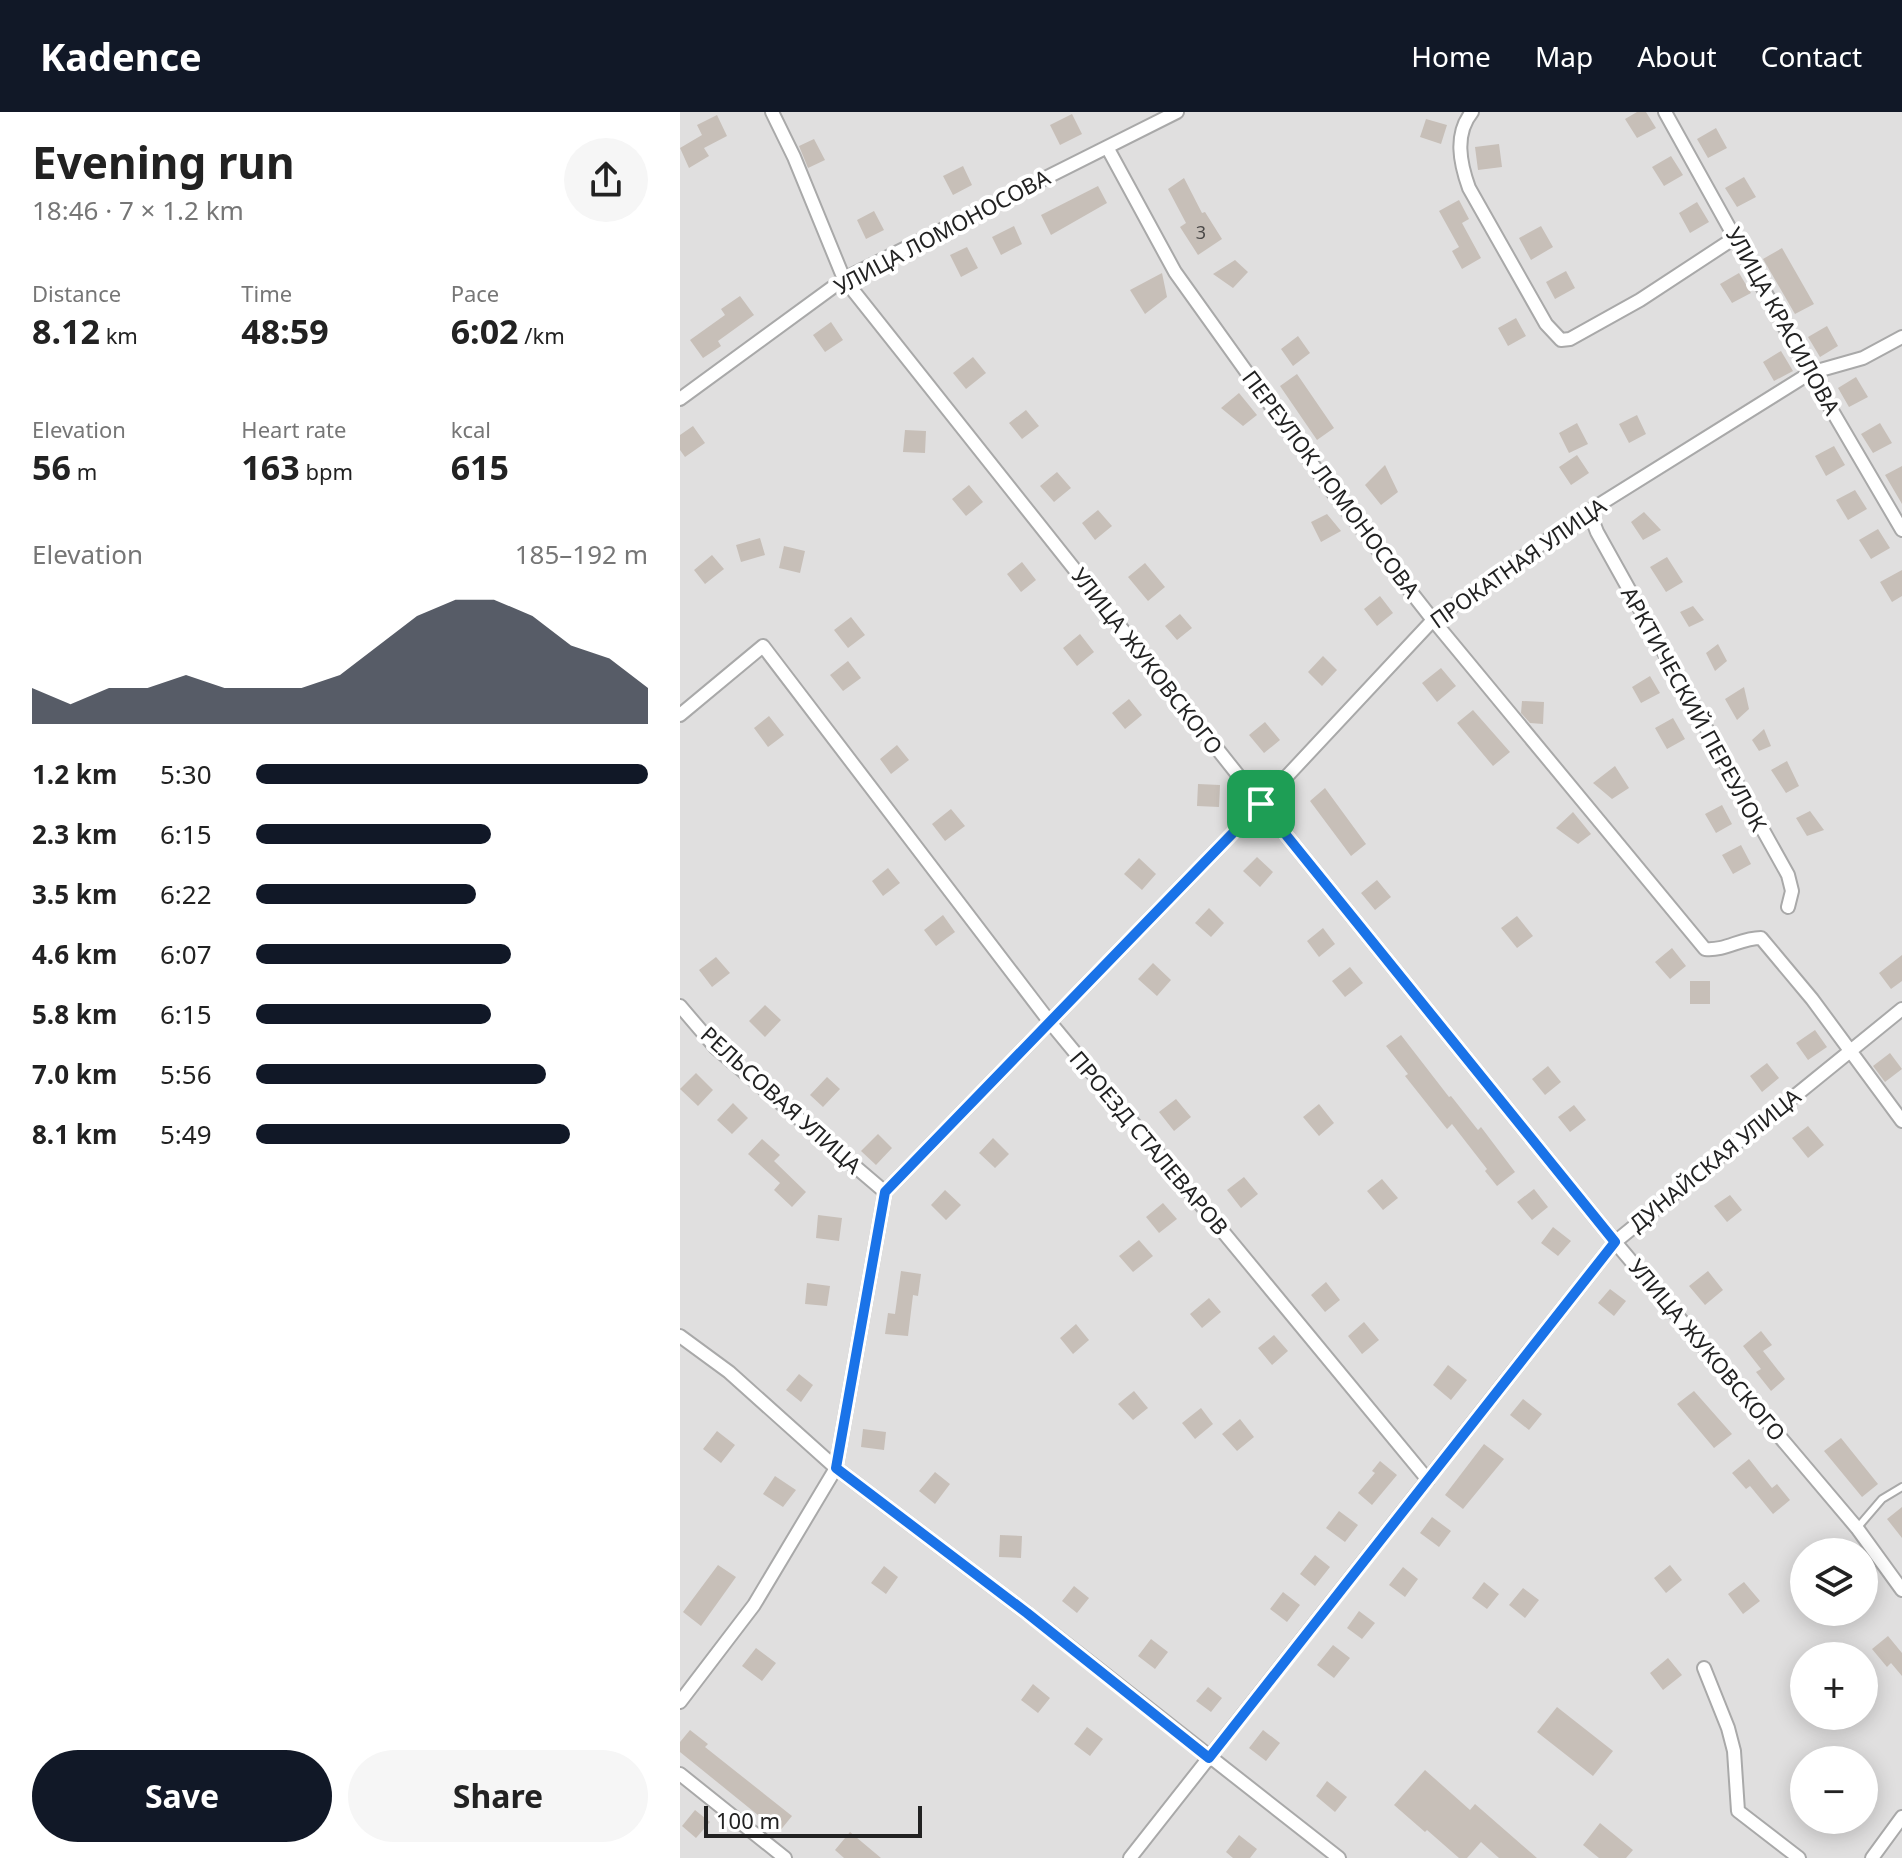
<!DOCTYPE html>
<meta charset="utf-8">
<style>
body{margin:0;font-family:"Noto Sans",sans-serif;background:#f6f6f6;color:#222;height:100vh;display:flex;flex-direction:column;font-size:30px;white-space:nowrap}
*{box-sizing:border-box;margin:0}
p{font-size:26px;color:#767676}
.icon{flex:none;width:44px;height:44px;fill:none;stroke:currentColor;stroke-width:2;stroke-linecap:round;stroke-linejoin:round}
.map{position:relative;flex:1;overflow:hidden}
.drawer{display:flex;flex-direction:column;background:#fff;width:680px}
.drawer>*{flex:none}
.buttons{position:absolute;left:1110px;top:1426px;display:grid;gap:16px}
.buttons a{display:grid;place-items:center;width:88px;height:88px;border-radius:50%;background:#fff;box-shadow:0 4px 20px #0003;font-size:40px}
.scale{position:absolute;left:24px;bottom:20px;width:218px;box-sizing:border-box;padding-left:8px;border:4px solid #222;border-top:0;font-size:22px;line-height:28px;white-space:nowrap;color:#222;-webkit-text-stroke:6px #fff;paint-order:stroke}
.pin{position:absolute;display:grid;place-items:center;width:68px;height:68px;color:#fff;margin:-34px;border-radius:16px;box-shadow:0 4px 12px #0006}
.round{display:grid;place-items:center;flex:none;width:84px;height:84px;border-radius:42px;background:#f6f6f6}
.overview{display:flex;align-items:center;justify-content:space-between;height:136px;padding:0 32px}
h1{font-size:44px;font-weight:700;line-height:60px}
.figures{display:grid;grid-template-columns:repeat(3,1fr);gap:12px;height:136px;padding:8px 32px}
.figures div{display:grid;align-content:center}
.figures b{font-size:34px;font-weight:700}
.figures small{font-size:22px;font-weight:400}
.figures p{font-size:22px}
.chart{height:224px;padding:16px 32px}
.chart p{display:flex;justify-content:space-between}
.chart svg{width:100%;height:144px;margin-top:8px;fill:#111827;opacity:.7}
.cta{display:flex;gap:16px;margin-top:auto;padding:16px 32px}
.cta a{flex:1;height:92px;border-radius:48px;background:#111827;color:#fff;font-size:32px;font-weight:700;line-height:92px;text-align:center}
.cta a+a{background:#f6f6f6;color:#222}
ul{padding:0 32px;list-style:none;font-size:26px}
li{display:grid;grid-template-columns:128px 96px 1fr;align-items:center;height:60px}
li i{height:20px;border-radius:10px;background:#111827}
header{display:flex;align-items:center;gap:48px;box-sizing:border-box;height:112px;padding:0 40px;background:#111827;color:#fff}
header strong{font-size:38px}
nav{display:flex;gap:44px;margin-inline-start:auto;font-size:28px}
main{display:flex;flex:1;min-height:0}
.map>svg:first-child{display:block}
.residential{fill:#e0dfdf;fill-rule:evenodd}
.building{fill:#c7bfb8}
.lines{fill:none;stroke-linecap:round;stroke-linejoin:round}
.lane-casing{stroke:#a9a9a9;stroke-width:10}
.street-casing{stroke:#a9a9a9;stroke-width:16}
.lane{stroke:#fff;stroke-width:6}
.street{stroke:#fff;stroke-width:12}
.route-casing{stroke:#fff;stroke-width:16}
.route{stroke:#1a73e8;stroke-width:10}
.labels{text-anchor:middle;stroke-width:8;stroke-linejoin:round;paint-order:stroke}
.number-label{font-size:18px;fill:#4b4948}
.street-label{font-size:22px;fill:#222;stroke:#fff}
</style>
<header>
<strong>Kadence</strong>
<nav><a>Home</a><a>Map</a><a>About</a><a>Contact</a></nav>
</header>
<main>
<section class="drawer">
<div class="overview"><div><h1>Evening run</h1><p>18:46 · 7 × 1.2 km</p></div><a class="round"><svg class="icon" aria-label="share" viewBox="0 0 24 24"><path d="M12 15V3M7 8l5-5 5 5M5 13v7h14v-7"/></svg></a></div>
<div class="figures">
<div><p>Distance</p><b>8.12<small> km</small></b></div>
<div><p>Time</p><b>48:59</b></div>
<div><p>Pace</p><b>6:02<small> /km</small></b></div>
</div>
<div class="figures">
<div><p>Elevation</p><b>56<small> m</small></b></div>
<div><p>Heart rate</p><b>163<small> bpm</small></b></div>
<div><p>kcal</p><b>615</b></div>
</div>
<div class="chart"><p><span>Elevation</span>185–192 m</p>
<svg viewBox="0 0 160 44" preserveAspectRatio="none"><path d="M0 44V33L10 38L20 33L30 33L40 29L50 33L60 33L70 33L80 29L90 20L100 11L110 6L120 6L130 11L140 20L150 24L160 33V44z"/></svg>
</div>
<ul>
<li><b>1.2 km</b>5:30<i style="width:100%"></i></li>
<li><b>2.3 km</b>6:15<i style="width:60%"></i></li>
<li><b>3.5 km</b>6:22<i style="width:56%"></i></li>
<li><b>4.6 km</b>6:07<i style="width:65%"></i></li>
<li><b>5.8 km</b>6:15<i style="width:60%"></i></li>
<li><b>7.0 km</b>5:56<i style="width:74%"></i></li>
<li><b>8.1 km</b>5:49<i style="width:80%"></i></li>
</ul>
<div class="cta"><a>Save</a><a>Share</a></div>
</section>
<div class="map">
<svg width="1222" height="1746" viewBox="0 0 1222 1746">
<rect width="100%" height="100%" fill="#f2efe9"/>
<!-- residential -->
<path class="residential" d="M0,0H1222V1746H0ZM1124,1440H1184V1500H1124ZM1124,1544H1184V1604H1124ZM1124,1648H1184V1708H1124Z"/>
<!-- building -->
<path class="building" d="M957,0H966L976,16L957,26L945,7Z
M392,2L402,22L380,33L370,13Z
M37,3L47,24L24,36L29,44L9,56L0,36L22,23L17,13Z
M746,7L767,13L761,32L740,25Z
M1036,16L1047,36L1028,46L1017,27Z
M134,27L145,48L128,56L119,34Z
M819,32L822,55L798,58L795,35Z
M991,44L1003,63L984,74L972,55Z
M283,54L292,73L273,83L263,64Z
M1064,65L1076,85L1057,95L1045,76Z
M504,66L522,101L525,100L542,127L518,143L500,115L506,111L488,77Z
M418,74L427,91L371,123L361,103Z
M779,88L789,107L782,111L801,146L782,157L772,139L779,135L759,99Z
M1017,90L1029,110L1010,121L999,101Z
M194,99L204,118L186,127L177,108Z
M334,114L342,132L321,143L312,125Z
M861,114L873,135L851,148L839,126Z
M287,135L298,156L281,165L270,143Z
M1102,136L1134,192L1115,202L1083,147Z
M555,148L568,160L553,176L533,162Z
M886,159L895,176L875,187L866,170Z
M482,161L487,185L465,202L450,178Z
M1059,161L1071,181L1052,191L1040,172Z
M60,184L74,203L38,229L41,234L23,246L10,228L45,203L41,197Z
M836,206L846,224L828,234L818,216Z
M151,210L163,228L145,240L133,223Z
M1147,214L1158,234L1140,245L1128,225Z
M618,224L630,241L613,254L601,237Z
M1101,239L1113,259L1094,269L1083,250Z
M293,245L306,261L286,277L273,261Z
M617,262L654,316L637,328L600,274Z
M1176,265L1188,285L1169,295L1158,276Z
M559,281L577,303L563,314L541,296Z
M346,298L359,314L342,327L329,311Z
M957,303L966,322L949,331L939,312Z
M897,311L908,332L889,341L879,321Z
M1200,311L1212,331L1193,341L1181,322Z
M13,314L25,331L5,345L0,338V323Z
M225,318L246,319L245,341L223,340Z
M1154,334L1165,353L1146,364L1135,344Z
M897,343L909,361L891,373L879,355Z
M705,353L718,380L701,393L685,373Z
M1222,354V392L1205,363Z
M377,360L391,376L374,390L360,374Z
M289,373L303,390L286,404L272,387Z
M1175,378L1187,397L1168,408L1156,388Z
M418,398L432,414L415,428L402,411Z
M964,400L981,418L963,428L951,410Z
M647,402L661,419L641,430L631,410Z
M1198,417L1210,436L1191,447L1179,428Z
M80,426L85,443L61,450L56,433Z
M104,434L125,439L120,461L99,456Z
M32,443L44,457L25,472L14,458Z
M987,445L1003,470L986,480L970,455Z
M342,450L356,468L341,480L327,462Z
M465,451L485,475L468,489L448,465Z
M1222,458V484L1212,490L1200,470Z
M700,484L713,501L697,514L684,497Z
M1013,494L1024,508L1009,515L1000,500Z
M500,502L512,516L497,528L485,514Z
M171,505L185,523L168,536L154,518Z
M400,522L414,540L397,554L383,536Z
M1038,532L1047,549L1035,559L1026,541Z
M643,544L657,558L642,574L628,560Z
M168,549L181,566L163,579L150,563Z
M761,556L776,574L757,590L742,571Z
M970,564L980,581L961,591L952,575Z
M1064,575L1069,597L1057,608L1045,587Z
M449,587L462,603L445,617L432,601Z
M842,589L864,590L863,612L850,611L841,601Z
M793,598L830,640L813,654L777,611Z
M89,604L104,623L88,635L74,616Z
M993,606L1005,627L987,637L975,616Z
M585,610L600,628L584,641L569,623Z
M1084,617L1091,634L1079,639L1072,628Z
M217,633L229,648L211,662L200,647Z
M1107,649L1119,674L1106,681L1091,658Z
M935,654L949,676L932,687L913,671Z
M518,672L540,673L539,695L517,694Z
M645,676L686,732L671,744L630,689Z
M1042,693L1052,712L1036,721L1025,702Z
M271,697L285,714L265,729L252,712Z
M1130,699L1144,718L1127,724L1116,706Z
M893,700L911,722L898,732L876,716Z
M1061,733L1071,752L1053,762L1042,743Z
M577,745L593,760L580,775L563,759Z
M459,746L476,762L462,778L444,762Z
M208,756L220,771L203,784L192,769Z
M697,768L711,785L695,798L681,781Z
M529,796L544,811L531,825L515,811Z
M263,803L275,820L256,834L244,818Z
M837,804L853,824L837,836L821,816Z
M643,816L655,832L639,845L627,829Z
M992,836L1006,854L990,867L975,850Z
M1222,843V869L1211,877L1199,861Z
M36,845L50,861L32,875L19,858Z
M473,851L491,868L477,884L458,867Z
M670,855L683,871L665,885L652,869Z
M1010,869H1030V892H1010Z
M85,893L101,908L85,925L69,909Z
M1135,918L1147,935L1128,948L1116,931Z
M721,923L769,985L771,984L798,1018L801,1015L835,1060L817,1074L805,1059L807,1057L772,1012L767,1017L725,964L728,962L706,934Z
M1210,941L1222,957L1205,970L1193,954Z
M1087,951L1099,966L1082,980L1070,964Z
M868,954L881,970L865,983L852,967Z
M16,961L33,978L18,994L0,977Z
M147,965L160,977L143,995L130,983Z
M496,987L511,1005L494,1019L479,1000Z
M53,991L68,1006L52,1022L37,1008Z
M639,992L654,1011L639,1024L623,1005Z
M894,993L906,1008L890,1020L878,1005Z
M1128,1014L1144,1033L1128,1046L1112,1026Z
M198,1022L212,1036L196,1053L181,1039Z
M313,1026L329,1042L315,1056L299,1041Z
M82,1027L100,1043L94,1049L126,1080L112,1095L94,1078L100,1071L68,1042Z
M564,1065L578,1082L561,1096L547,1078Z
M702,1067L718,1086L703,1098L687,1079Z
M854,1077L868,1095L852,1108L837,1090Z
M265,1078L281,1093L266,1108L251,1093Z
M1050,1083L1062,1098L1047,1110L1034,1094Z
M483,1091L497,1107L479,1121L466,1105Z
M138,1103L162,1106L159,1129L136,1126Z
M873,1115L891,1129L878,1144L861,1131Z
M459,1128L473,1144L453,1160L439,1144Z
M221,1159L241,1162L238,1184L233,1183L228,1224L205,1222L208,1201L215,1202Z
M1028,1159L1043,1178L1025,1193L1009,1174Z
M646,1170L660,1188L645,1200L631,1183Z
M127,1171L150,1174L147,1194L125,1192Z
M930,1177L946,1189L934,1204L918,1191Z
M529,1186L541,1200L522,1216L510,1202Z
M684,1210L699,1228L682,1242L668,1224Z
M396,1212L409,1228L393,1242L380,1226Z
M1081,1219L1092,1233L1083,1239L1105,1267L1091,1279L1076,1260L1081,1257L1063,1234Z
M594,1223L608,1239L592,1253L578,1236Z
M768,1253L787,1268L771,1288L753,1273Z
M119,1262L133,1273L121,1290L106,1278Z
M454,1279L468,1296L453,1308L438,1292Z
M1014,1279L1052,1322L1034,1336L997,1292Z
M843,1287L862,1302L849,1318L830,1303Z
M521,1296L533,1312L515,1327L502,1311Z
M560,1307L574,1325L557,1339L542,1322Z
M183,1317L206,1320L204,1338L181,1335Z
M37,1319L55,1333L41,1351L23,1337Z
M1161,1326L1198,1372L1182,1385L1144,1339Z
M804,1332L824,1347L783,1397L765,1383Z
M1069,1347L1092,1376L1097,1372L1110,1388L1093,1402L1070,1374L1066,1377L1052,1361Z
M700,1349L717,1363L692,1393L678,1381L695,1361L692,1359Z
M255,1360L270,1372L255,1392L239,1379Z
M95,1364L116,1378L103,1395L83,1382Z
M1222,1395V1426L1207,1407Z
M659,1399L678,1413L665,1430L646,1416Z
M752,1405L771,1419L759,1435L740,1421Z
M320,1423L342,1424L341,1446L319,1445Z
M635,1443L650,1455L635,1474L620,1462Z
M38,1453L56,1465L21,1514L3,1500Z
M990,1453L1002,1468L986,1481L974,1466Z
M204,1454L218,1465L206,1482L191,1471Z
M723,1455L738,1467L725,1485L709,1473Z
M804,1470L819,1482L807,1497L792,1486Z
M1064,1470L1080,1489L1063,1502L1048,1482Z
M394,1474L409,1486L397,1501L382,1489Z
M843,1476L859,1488L845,1506L829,1493Z
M603,1480L620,1493L607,1510L590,1497Z
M679,1499L695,1511L682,1527L667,1516Z
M1208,1524L1222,1541V1564L1211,1551L1207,1555L1192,1537Z
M471,1527L488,1540L475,1557L458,1544Z
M653,1533L670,1546L654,1566L637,1553Z
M76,1536L96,1551L82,1569L62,1554Z
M988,1546L1002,1563L983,1578L970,1561Z
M353,1572L370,1586L358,1601L341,1588Z
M528,1575L542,1586L531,1600L516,1589Z
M877,1595L933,1639L913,1664L857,1620Z
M407,1615L423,1627L410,1644L394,1632Z
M10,1618L28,1632L25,1635L112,1704L99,1720L0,1640V1630Z
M583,1618L600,1631L586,1649L569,1636Z
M745,1658L790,1698L795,1692L857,1746H819L801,1730L787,1746H779L747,1718L745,1720L714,1693Z
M647,1669L667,1685L655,1700L636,1684Z
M15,1698L30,1710L16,1726L2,1714Z
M920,1711L953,1738L946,1746H919L903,1733Z
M170,1720L201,1746H164L155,1738Z
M559,1723L577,1737L570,1746H553L546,1740Z"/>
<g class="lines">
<!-- lane casing -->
<g class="lane-casing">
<path id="lane" d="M1178,1415L1202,1387L1222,1375"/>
</g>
<!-- street casing -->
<g class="street-casing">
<path id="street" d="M92,0L114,45L164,167L581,692L935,1130L1177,1416L1222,1478
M792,0C774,22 780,51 789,76L866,212L881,228L890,227L960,188L1056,125
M985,0L1130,261L1222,418
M427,35L495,160L651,378L753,508L1025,837C1046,839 1060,826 1081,826L1132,887L1222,1009
M0,287L164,167L497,0
M909,399L917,420L1108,763L1112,779L1108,795
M0,603L83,534L369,909L748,1368
M0,894L36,936L205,1080
M0,1224L49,1260L156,1356L347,1501L659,1746
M1024,1556L1048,1616L1054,1639L1058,1699L1119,1746
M0,1590L74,1493L156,1356L205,1080L581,692L753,508L909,399L1130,261L1183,246L1222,225
M0,1662L105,1746
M450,1746L935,1130L1222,897
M1192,1746L1222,1705"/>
</g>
<!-- lane -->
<use href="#lane" class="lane"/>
<!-- street -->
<use href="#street" class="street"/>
</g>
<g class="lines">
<!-- route casing -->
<g class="route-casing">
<path id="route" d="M581,692L935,1130L529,1646L347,1501L156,1356L205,1080Z"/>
</g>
<!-- route -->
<use href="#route" class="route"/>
</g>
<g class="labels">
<!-- number labels -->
<g class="number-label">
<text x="521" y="127">3</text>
</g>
<!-- street labels -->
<g class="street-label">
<text transform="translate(262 120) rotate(-28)" y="8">УЛИЦА ЛОМОНОСОВА</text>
<text transform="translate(1103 209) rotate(61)" y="8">УЛИЦА КРАСИЛОВА</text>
<text transform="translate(651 372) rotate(53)" y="8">ПЕРЕУЛОК ЛОМОНОСОВА</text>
<text transform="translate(838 451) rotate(-35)" y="8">ПРОКАТНАЯ УЛИЦА</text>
<text transform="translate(467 549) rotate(52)" y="8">УЛИЦА ЖУКОВСКОГО</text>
<text transform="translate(1014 597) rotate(61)" y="8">АРКТИЧЕСКИЙ ПЕРЕУЛОК</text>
<text transform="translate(101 988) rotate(42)" y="8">РЕЛЬСОВАЯ УЛИЦА</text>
<text transform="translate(469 1031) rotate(50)" y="8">ПРОЕЗД СТАЛЕВАРОВ</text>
<text transform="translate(1035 1048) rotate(-39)" y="8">ДУНАЙСКАЯ УЛИЦА</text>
<text transform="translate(1027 1238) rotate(50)" y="8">УЛИЦА ЖУКОВСКОГО</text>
</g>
</g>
</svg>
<div class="buttons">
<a><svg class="icon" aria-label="layers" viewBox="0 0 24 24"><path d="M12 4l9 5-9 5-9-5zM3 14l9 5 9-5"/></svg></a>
<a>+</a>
<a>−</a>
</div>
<div class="scale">100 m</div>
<div class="pin" style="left:581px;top:692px;background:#1e9e55"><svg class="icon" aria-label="arrive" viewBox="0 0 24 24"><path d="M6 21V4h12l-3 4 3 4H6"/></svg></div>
</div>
</main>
